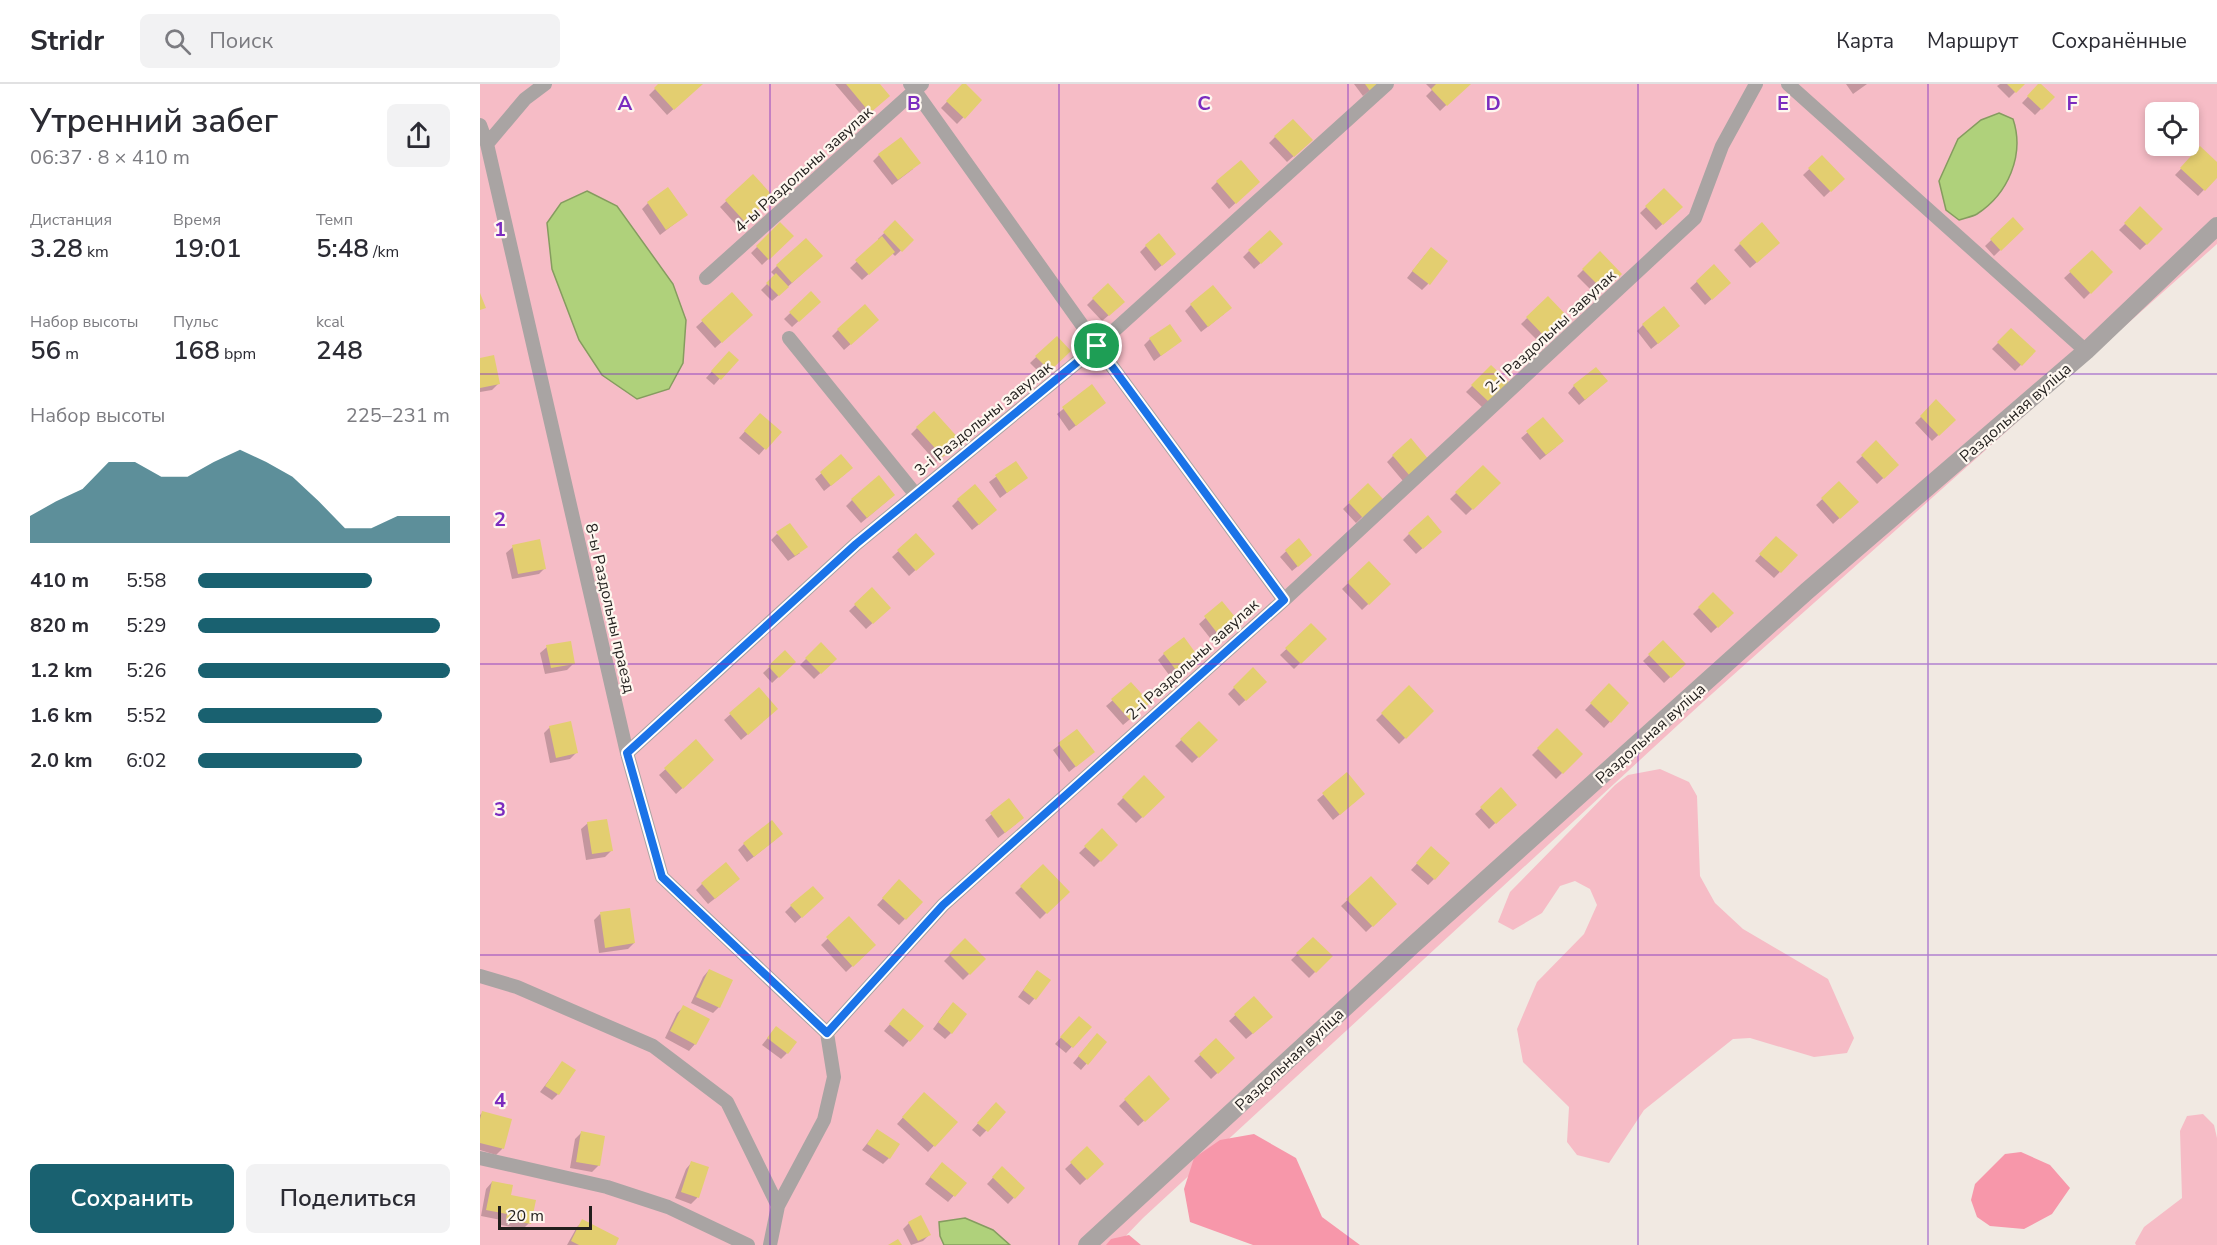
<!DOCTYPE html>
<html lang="ru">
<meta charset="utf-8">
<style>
body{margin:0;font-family:"Nunito Sans",sans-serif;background:#f2f2f3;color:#2b2b33;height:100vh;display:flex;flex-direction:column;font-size:22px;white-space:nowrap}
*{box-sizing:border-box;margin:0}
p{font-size:20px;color:#7c7c81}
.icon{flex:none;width:33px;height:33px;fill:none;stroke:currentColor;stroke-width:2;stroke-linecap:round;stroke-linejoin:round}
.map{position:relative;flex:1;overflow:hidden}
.panel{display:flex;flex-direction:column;background:#fff;width:480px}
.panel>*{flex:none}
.fabs{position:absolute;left:1665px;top:18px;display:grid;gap:12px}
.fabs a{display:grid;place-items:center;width:54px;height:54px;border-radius:9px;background:#fff;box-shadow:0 3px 9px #0003;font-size:30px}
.scale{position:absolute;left:18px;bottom:15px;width:94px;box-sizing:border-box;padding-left:6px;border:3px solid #221f1d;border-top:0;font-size:16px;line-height:21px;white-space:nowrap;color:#221f1d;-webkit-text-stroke:4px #fef7ef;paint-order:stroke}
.pin{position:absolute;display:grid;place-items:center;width:51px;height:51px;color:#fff;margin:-26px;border:3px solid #fff;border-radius:50%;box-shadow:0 2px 6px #0007}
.round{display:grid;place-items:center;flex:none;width:63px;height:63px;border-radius:9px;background:#f2f2f3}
.summary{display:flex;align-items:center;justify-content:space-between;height:102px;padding:0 30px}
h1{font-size:33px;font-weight:600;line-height:45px}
.stats{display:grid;grid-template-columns:repeat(3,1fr);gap:9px;height:102px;padding:6px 30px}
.stats div{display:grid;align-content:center}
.stats b{font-size:26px;font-weight:600}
.stats small{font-size:16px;font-weight:400}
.stats p{font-size:16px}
.chart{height:168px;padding:12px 30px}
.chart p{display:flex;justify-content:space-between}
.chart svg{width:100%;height:108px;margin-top:6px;fill:#196170;opacity:.7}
.button{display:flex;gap:12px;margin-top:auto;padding:12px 30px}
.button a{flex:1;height:69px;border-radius:9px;background:#196170;color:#fff;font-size:24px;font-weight:600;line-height:69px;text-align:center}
.button a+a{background:#f2f2f3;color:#2b2b33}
ul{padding:0 30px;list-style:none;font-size:20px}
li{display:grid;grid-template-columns:96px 72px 1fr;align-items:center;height:45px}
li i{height:15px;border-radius:8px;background:#196170}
header{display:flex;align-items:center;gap:36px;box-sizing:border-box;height:84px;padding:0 30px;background:#fff;border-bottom:2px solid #e1e1e2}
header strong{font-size:28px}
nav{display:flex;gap:33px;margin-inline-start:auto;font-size:21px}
.search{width:420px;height:54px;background:#f2f2f3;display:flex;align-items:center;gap:15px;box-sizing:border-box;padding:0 21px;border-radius:9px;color:#7c7c81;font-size:22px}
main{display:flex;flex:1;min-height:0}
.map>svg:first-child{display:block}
.green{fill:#f6bcc6;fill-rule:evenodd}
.forest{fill:#f797aa}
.water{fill:#afd17b;stroke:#859c5f;stroke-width:1.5}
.shadow{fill:#0003}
.building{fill:#e3ce70}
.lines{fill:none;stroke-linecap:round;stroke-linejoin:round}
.service{stroke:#a9a4a3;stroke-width:14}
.minor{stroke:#a9a4a3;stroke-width:18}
.route-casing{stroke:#fff;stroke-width:12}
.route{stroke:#1a73e8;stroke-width:8}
.grid{fill:none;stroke:#7b2cbf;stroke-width:1.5;stroke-opacity:0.55}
.labels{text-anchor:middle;stroke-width:4.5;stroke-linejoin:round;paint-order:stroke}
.street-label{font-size:16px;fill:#221f1d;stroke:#fef7ef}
.grid-label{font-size:20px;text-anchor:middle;font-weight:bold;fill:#7b2cbf;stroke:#fef7ef;stroke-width:4.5;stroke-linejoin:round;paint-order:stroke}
</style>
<header>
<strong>Stridr</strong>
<div class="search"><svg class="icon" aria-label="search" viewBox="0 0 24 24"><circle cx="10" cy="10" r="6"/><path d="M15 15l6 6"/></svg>Поиск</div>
<nav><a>Карта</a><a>Маршрут</a><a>Сохранённые</a></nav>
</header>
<main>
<section class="panel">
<div class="summary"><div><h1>Утренний забег</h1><p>06:37 · 8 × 410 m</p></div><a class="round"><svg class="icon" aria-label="share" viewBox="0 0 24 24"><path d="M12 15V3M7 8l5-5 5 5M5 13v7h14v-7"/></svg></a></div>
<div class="stats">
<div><p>Дистанция</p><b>3.28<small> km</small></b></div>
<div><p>Время</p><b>19:01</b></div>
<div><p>Темп</p><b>5:48<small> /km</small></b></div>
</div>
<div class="stats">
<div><p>Набор высоты</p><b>56<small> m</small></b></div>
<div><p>Пульс</p><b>168<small> bpm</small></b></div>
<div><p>kcal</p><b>248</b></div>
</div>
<div class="chart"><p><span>Набор высоты</span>225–231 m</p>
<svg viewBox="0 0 160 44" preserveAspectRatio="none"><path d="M0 44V33L10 27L20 22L30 11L40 11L50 17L60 17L70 11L80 6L90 11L100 17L110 27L120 38L130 38L140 33L150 33L160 33V44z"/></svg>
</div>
<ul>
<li><b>410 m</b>5:58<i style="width:69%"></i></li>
<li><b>820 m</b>5:29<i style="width:96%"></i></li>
<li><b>1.2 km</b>5:26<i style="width:100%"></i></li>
<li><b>1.6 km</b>5:52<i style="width:73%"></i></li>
<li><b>2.0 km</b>6:02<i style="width:65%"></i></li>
</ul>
<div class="button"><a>Сохранить</a><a>Поделиться</a></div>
</section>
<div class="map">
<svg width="1737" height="1161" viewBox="0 0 1737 1161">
<rect width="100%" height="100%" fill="#f1e9e2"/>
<!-- green -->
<path class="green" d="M0,0H1737V160L1224,617L663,1134L637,1161H0ZM1676,28H1708V62H1676Z
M1180,685L1209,698L1217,712L1220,792L1235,819L1263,845L1348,895L1374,954L1367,969L1334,973L1270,954L1253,955L1164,1026L1129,1079L1097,1071L1087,1058L1089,1023L1043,978L1037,945L1057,898L1104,850L1117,821L1110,805L1095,797L1080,802L1062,829L1033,846L1018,838L1030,808L1135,701L1148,691Z
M1723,1030L1734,1041L1737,1054V1161H1656L1655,1159L1664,1143L1702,1114L1700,1047L1707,1032Z"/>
<!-- forest -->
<path class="forest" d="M774,1050L816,1074L842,1133L880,1161H773L710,1138L704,1105L714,1074L740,1056Z
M1541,1068L1570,1081L1590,1104L1572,1130L1544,1145L1510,1142L1497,1133L1491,1116L1495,1100L1525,1070Z
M649,1151L661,1161H626L631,1155Z"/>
<!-- water -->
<path class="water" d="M1519,29L1533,35C1545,71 1528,110 1497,130C1492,133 1484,134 1479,136L1466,126L1459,97L1478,55L1501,36Z
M107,107L137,122L193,200L206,236L203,279L189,305L157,315L122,291L99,256L72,185L67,139L81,119Z
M485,1134L513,1146L530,1161H464L460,1152L459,1138Z"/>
<!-- shadow -->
<path class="shadow" d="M180,0H221L187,31L169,11Z
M355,0H398L402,18L384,34Z
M484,0L500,16L477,40L461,24Z
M874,0H898L883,12Z
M946,0H988L960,27L946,12L952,6Z
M1366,0H1387L1373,10Z
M1520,0H1543L1529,14L1517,2Z
M1559,1L1573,13L1555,31L1542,19Z
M795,53L825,62L807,78L789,59Z
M1720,65L1737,80V92L1718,112L1695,91Z
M399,71L433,85L412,101L393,77Z
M1342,73L1363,95L1344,113L1323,91Z
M273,92L291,112L258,143L240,123Z
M737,98L772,104L749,125L731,104Z
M1184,106L1201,123L1176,146L1160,129Z
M168,119L206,131L180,151L162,125Z
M1660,125L1681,146L1660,166L1639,146Z
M1533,135L1542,145L1514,172L1505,162Z
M415,139L432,156L415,172L412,169L382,196L370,184L399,157L398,155Z
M300,140L312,152L282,181L271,169Z
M1260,160L1292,165L1270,184L1254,166Z
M666,162L688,176L675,187L660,168Z
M795,166L774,185L763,173L769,167Z
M1612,168L1631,188L1604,215L1584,194Z
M1120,169L1140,190L1117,212L1097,192Z
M945,171L948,200L942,206L927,194Z
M335,178L292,217L281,206L295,192L291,188L297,182Z
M1233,183L1243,205L1225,221L1210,204Z
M627,201L637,224L622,237L607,221Z
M331,209L339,218L312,243L304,235Z
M252,210L271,231L235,264L216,243Z
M1068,214L1085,232L1058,257L1041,240Z
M711,221L744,230L721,248L705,227Z
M1163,241L1192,248L1171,265L1157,247Z
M391,242L364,266L352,252L358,246Z
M1531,246L1554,267L1535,287L1512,265Z
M576,254L589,267L563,292L550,279Z
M670,255L700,257L674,277L664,261Z
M0,275L18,300L12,306L0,308Z
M243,275L256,276L234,301L226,294Z
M1011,283L1028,299L1003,324L986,308Z
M612,302L624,319L589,347L577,330Z
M1094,302L1120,303L1099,321L1088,309Z
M1456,318L1474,336L1452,357L1435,339Z
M1063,335L1076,363L1060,376L1041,354Z
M274,337L299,348L279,371L259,354Z
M437,344L473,363L456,378L431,350Z
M1396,359L1417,381L1397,400L1376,378Z
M361,372L365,390L344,407L335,395Z
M913,372L947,376L923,397L907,378Z
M535,379L546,394L520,414L509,398Z
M1003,383L1019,399L986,431L970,415Z
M1359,399L1377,418L1353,440L1336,421Z
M888,401L901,415L876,439L863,425Z
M372,416L407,417L381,439L366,422Z
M478,416L509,432L492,446L472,422Z
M297,450L320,469L308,477L291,456Z
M929,450L954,454L936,470L923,456Z
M436,451L453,470L429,492L412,473Z
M1296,454L1316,471L1294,494L1275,477Z
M818,456L824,477L812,487L800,473Z
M33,463L65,484L59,490L32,495L26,469Z
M889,479L909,500L882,526L862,505Z
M392,505L409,524L386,545L369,527Z
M1233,510L1252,529L1231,549L1213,530Z
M742,519L752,545L734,559L719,540Z
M831,542L844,555L814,585L800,571Z
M1183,558L1204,580L1184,599L1163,577Z
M341,560L355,575L334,595L320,581Z
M67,563L93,580L87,586L65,590L60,569Z
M305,568L314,578L292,599L283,589Z
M684,570L711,581L692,595L678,576Z
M773,585L785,598L759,622L748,610Z
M1129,601L1147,619L1124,644L1105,626Z
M929,603L952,627L919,660L896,636Z
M279,605L290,631L261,656L244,636Z
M633,616L662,625L643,641L626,622Z
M719,639L736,656L712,679L695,662Z
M70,643L96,669L90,675L70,679L64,649Z
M1077,646L1101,670L1076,695L1052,671Z
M597,647L613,668L589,688L573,666Z
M216,658L226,682L196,710L179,691Z
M867,691L877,716L853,736L837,716Z
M664,693L683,713L656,739L637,720Z
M1021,706L1035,720L1009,745L995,730Z
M529,716L536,740L518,754L505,736Z
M108,739L131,767L125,773L106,776L101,745Z
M622,747L636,761L614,783L599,769Z
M295,756L267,778L258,766L264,760Z
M945,771L954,795L948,801L931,786Z
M563,782L587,808L560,835L535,809Z
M891,794L915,820L886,848L861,822Z
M419,797L441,818L419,841L397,821Z
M222,800L252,801L228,820L216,806Z
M336,820L315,839L305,828L311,822Z
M120,830L154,859L148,865L119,869L114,836Z
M369,834L394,861L366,888L341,861Z
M833,855L851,872L829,894L811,876Z
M485,856L504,875L483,896L464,877Z
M229,886L239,923L233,929L211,919L223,893Z
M552,894L569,897L549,921L538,913Z
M774,914L785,939L766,955L749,937Z
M204,923L228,935L215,960L209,967L185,954L197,929Z
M467,926L471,949L465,955L453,945Z
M417,932L442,942L423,963L404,947Z
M593,940L610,943L586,969L575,960Z
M290,951L307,969L301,975L282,961Z
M736,956L753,974L731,995L714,977Z
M611,957L625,958L601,986L593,979Z
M82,979L78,1010L72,1016L60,1008Z
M669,993L688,1015L658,1042L639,1022Z
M444,1010L476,1038L448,1068L417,1040Z
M510,1026L524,1028L500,1053L492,1046Z
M3,1028L30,1036L22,1065L16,1071L0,1066V1031Z
M397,1047L409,1074L403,1080L382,1066Z
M101,1049L119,1081L112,1088L90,1084L95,1055Z
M607,1064L622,1080L600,1101L585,1085Z
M212,1078L228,1084L217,1114L211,1120L195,1114L206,1085Z
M522,1084L543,1104L528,1120L507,1100Z
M456,1086L485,1099L468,1118L445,1100Z
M12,1098L29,1112L49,1139L43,1145L21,1141V1136L1,1132L6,1105Z
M103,1137L134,1161H87L97,1143Z
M429,1139L449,1151L443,1157L431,1161L423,1145Z"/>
<!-- building -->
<path class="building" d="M178,0H223L194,26L174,4Z
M366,0H400L410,12L390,29Z
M482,0H486L502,16L485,35L466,17Z
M885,0H899L890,7Z
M956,0H991L967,22L951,5Z
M1527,0H1545L1536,9Z
M1558,0H1561L1575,13L1562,26L1547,12Z
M813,35L833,56L814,73L794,52Z
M421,53L441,79L418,96L398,70Z
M1720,62L1737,78V94L1725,107L1700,84Z
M1342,71L1365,95L1351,108L1328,84Z
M761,76L780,98L756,120L736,97Z
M273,90L293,112L265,138L245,116Z
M188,103L208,131L186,146L167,118Z
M1184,104L1203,123L1183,141L1165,122Z
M1660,122L1683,145L1667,161L1644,139Z
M1533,133L1544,145L1521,167L1510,155Z
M415,136L434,156L422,168L403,148Z
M300,138L314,152L289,176L276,162Z
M1282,138L1300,159L1277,179L1259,159Z
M790,146L803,160L781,180L768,166Z
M679,149L696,170L682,182L665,161Z
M402,152L415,168L389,191L375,176Z
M326,154L343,172L312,199L296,181Z
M951,163L968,177L950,201L932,187Z
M1612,166L1633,188L1611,210L1589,187Z
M1120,167L1142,190L1124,207L1102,185Z
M1234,180L1251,199L1232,216L1216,197Z
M296,189L309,203L299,212L286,199Z
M628,199L645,218L629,232L612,214Z
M733,201L752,224L728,243L710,220Z
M331,207L341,218L319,238L309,228Z
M252,208L273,231L242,259L221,236Z
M0,209L6,224L0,226Z
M1068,212L1087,232L1065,253L1046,233Z
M385,220L399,236L371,261L357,245Z
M1184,222L1200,242L1178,260L1162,240Z
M690,240L702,257L681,272L669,254Z
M1531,244L1556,267L1542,282L1517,258Z
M577,252L591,267L570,287L555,272Z
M249,267L259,276L241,296L231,287Z
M14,271L20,300L0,304V274Z
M1011,281L1030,299L1010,319L991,301Z
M1116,283L1128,297L1105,316L1093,301Z
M612,300L626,319L596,342L582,323Z
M1456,315L1476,336L1459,352L1440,332Z
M454,327L481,357L463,373L436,343Z
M280,329L302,348L286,366L264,347Z
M1063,333L1084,357L1066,371L1046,347Z
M931,354L949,376L930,392L912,371Z
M1396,356L1419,381L1404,395L1381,371Z
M361,370L373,384L351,402L340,388Z
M536,377L548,394L527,409L515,391Z
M1003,381L1021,399L993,426L975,408Z
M399,391L415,411L387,434L371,415Z
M1359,397L1379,418L1360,435L1341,414Z
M888,399L903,415L883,434L868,418Z
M495,400L517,426L499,441L477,415Z
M948,431L962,448L943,465L928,449Z
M310,439L328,463L315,472L296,448Z
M436,449L455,470L436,487L417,466Z
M1296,452L1318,471L1301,489L1279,470Z
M819,454L832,471L818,483L805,466Z
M60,455L66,485L38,490L32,461Z
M889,477L911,500L889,521L867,498Z
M392,503L411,524L393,540L374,520Z
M1233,508L1254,529L1238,544L1218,523Z
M742,517L760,539L741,554L724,532Z
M831,539L847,555L821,580L805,564Z
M704,553L720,575L699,590L683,569Z
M1183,556L1206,580L1191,594L1168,570Z
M91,557L95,580L71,584L66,561Z
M341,558L357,575L341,590L325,574Z
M305,566L316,578L299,594L288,582Z
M773,583L787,598L766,617L753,603Z
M651,598L670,619L650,636L631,615Z
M1129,599L1149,619L1131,639L1110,619Z
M929,601L954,627L926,655L901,629Z
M279,603L298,625L268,651L249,629Z
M91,637L98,669L76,674L69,642Z
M719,637L738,656L719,674L700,655Z
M1077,644L1103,670L1083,690L1057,664Z
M597,645L615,668L596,683L578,659Z
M216,655L234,676L203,705L184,684Z
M867,688L885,710L860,731L842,709Z
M664,691L685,713L663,734L642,713Z
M1021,703L1037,721L1016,740L1000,723Z
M529,714L544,734L525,749L510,729Z
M127,735L133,767L112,770L107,738Z
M292,736L303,750L274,773L263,759Z
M622,744L638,761L621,778L604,762Z
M951,762L970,779L955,796L936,779Z
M246,778L260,795L235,815L221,799Z
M563,780L590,808L567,830L540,802Z
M891,792L917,820L893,843L866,815Z
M419,795L443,818L426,836L402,814Z
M333,802L344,814L322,834L310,821Z
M150,824L155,859L125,864L120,828Z
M369,832L396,861L373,883L346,853Z
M833,853L853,872L836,889L816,869Z
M485,854L506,875L490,891L469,870Z
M229,885L253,896L240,924L216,913Z
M557,886L571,896L556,916L543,906Z
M774,912L793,933L773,950L754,930Z
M473,918L487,930L472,950L458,938Z
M203,921L230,935L216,961L190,947Z
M423,924L444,942L430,958L409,940Z
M599,932L612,943L593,964L580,953Z
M296,942L317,958L308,970L287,954Z
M617,949L627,958L608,981L598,972Z
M736,954L755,974L738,990L719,970Z
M82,977L96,986L79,1011L65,1002Z
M669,991L690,1015L665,1038L644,1015Z
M444,1008L478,1038L455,1063L422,1033Z
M516,1018L526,1028L508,1048L497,1039Z
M2,1027L32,1035L24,1065L0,1059V1035Z
M397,1045L420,1060L410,1075L387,1060Z
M101,1047L125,1052L120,1082L96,1078Z
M607,1062L624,1080L607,1096L590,1078Z
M211,1077L229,1083L219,1114L201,1108Z
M462,1078L487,1099L475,1113L450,1093Z
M522,1082L545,1104L535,1115L512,1093Z
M12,1097L33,1101L31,1111L56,1116L51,1140L26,1135L27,1130L6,1126Z
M441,1131L451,1151L438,1157L428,1138Z
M102,1135L139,1154L136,1161H99L91,1157Z
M418,1155L422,1161H408Z"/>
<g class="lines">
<!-- service -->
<path class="service" d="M430,0L617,262L804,516
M1308,0L1606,267
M0,41L7,60L147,669L182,793L347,949
M7,60L45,15L65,0
M226,194L442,0
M309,254L436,411
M147,669L376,460L617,262L907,0
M0,892L37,903L173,962L247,1018L298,1122
M0,1074L127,1103L188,1123L268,1161
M290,1161L298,1122L344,1036L354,993L347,949L463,821L804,516L1215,134L1242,62L1276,0"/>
<!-- minor -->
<path class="minor" d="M607,1161L933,861L1327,507L1606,267L1737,142"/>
</g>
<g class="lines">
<!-- route casing -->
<g class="route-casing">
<path id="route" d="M617,262L804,516L463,821L347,949L182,793L147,669L376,460Z"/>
</g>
<!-- route -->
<use href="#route" class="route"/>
</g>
<!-- grid -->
<path class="grid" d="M290,0V1161M579,0V1161M868,0V1161M1158,0V1161M1448,0V1161M0,290H1737M0,580H1737M0,871H1737"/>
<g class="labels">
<!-- street labels -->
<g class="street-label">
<text transform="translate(323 85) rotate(-42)" y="6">4-ы Раздольны завулак</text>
<text transform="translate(1070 247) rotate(-43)" y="6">2-і Раздольны завулак</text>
<text transform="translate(1535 328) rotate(-41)" y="6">Раздольная вуліца</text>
<text transform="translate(503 334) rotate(-39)" y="6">3-і Раздольны завулак</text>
<text transform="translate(131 524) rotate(77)" y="6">8-ы Раздольны праезд</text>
<text transform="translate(712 575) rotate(-42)" y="6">2-і Раздольны завулак</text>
<text transform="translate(1170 649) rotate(-42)" y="6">Раздольная вуліца</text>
<text transform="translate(809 975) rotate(-43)" y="6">Раздольная вуліца</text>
</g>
</g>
<g class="grid-label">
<text x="145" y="26">A</text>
<text x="434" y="26">B</text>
<text x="724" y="26">C</text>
<text x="1013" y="26">D</text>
<text x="1303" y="26">E</text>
<text x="1592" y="26">F</text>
<text x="20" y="152">1</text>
<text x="20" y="442">2</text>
<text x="20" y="732">3</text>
<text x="20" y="1023">4</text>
</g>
</svg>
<div class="fabs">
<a><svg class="icon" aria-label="locate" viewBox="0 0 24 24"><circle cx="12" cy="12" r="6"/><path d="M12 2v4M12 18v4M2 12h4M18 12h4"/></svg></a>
</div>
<div class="scale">20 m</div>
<div class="pin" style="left:617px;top:262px;background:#1e9e55"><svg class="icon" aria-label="arrive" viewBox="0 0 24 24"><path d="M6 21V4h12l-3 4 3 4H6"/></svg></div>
</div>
</main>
